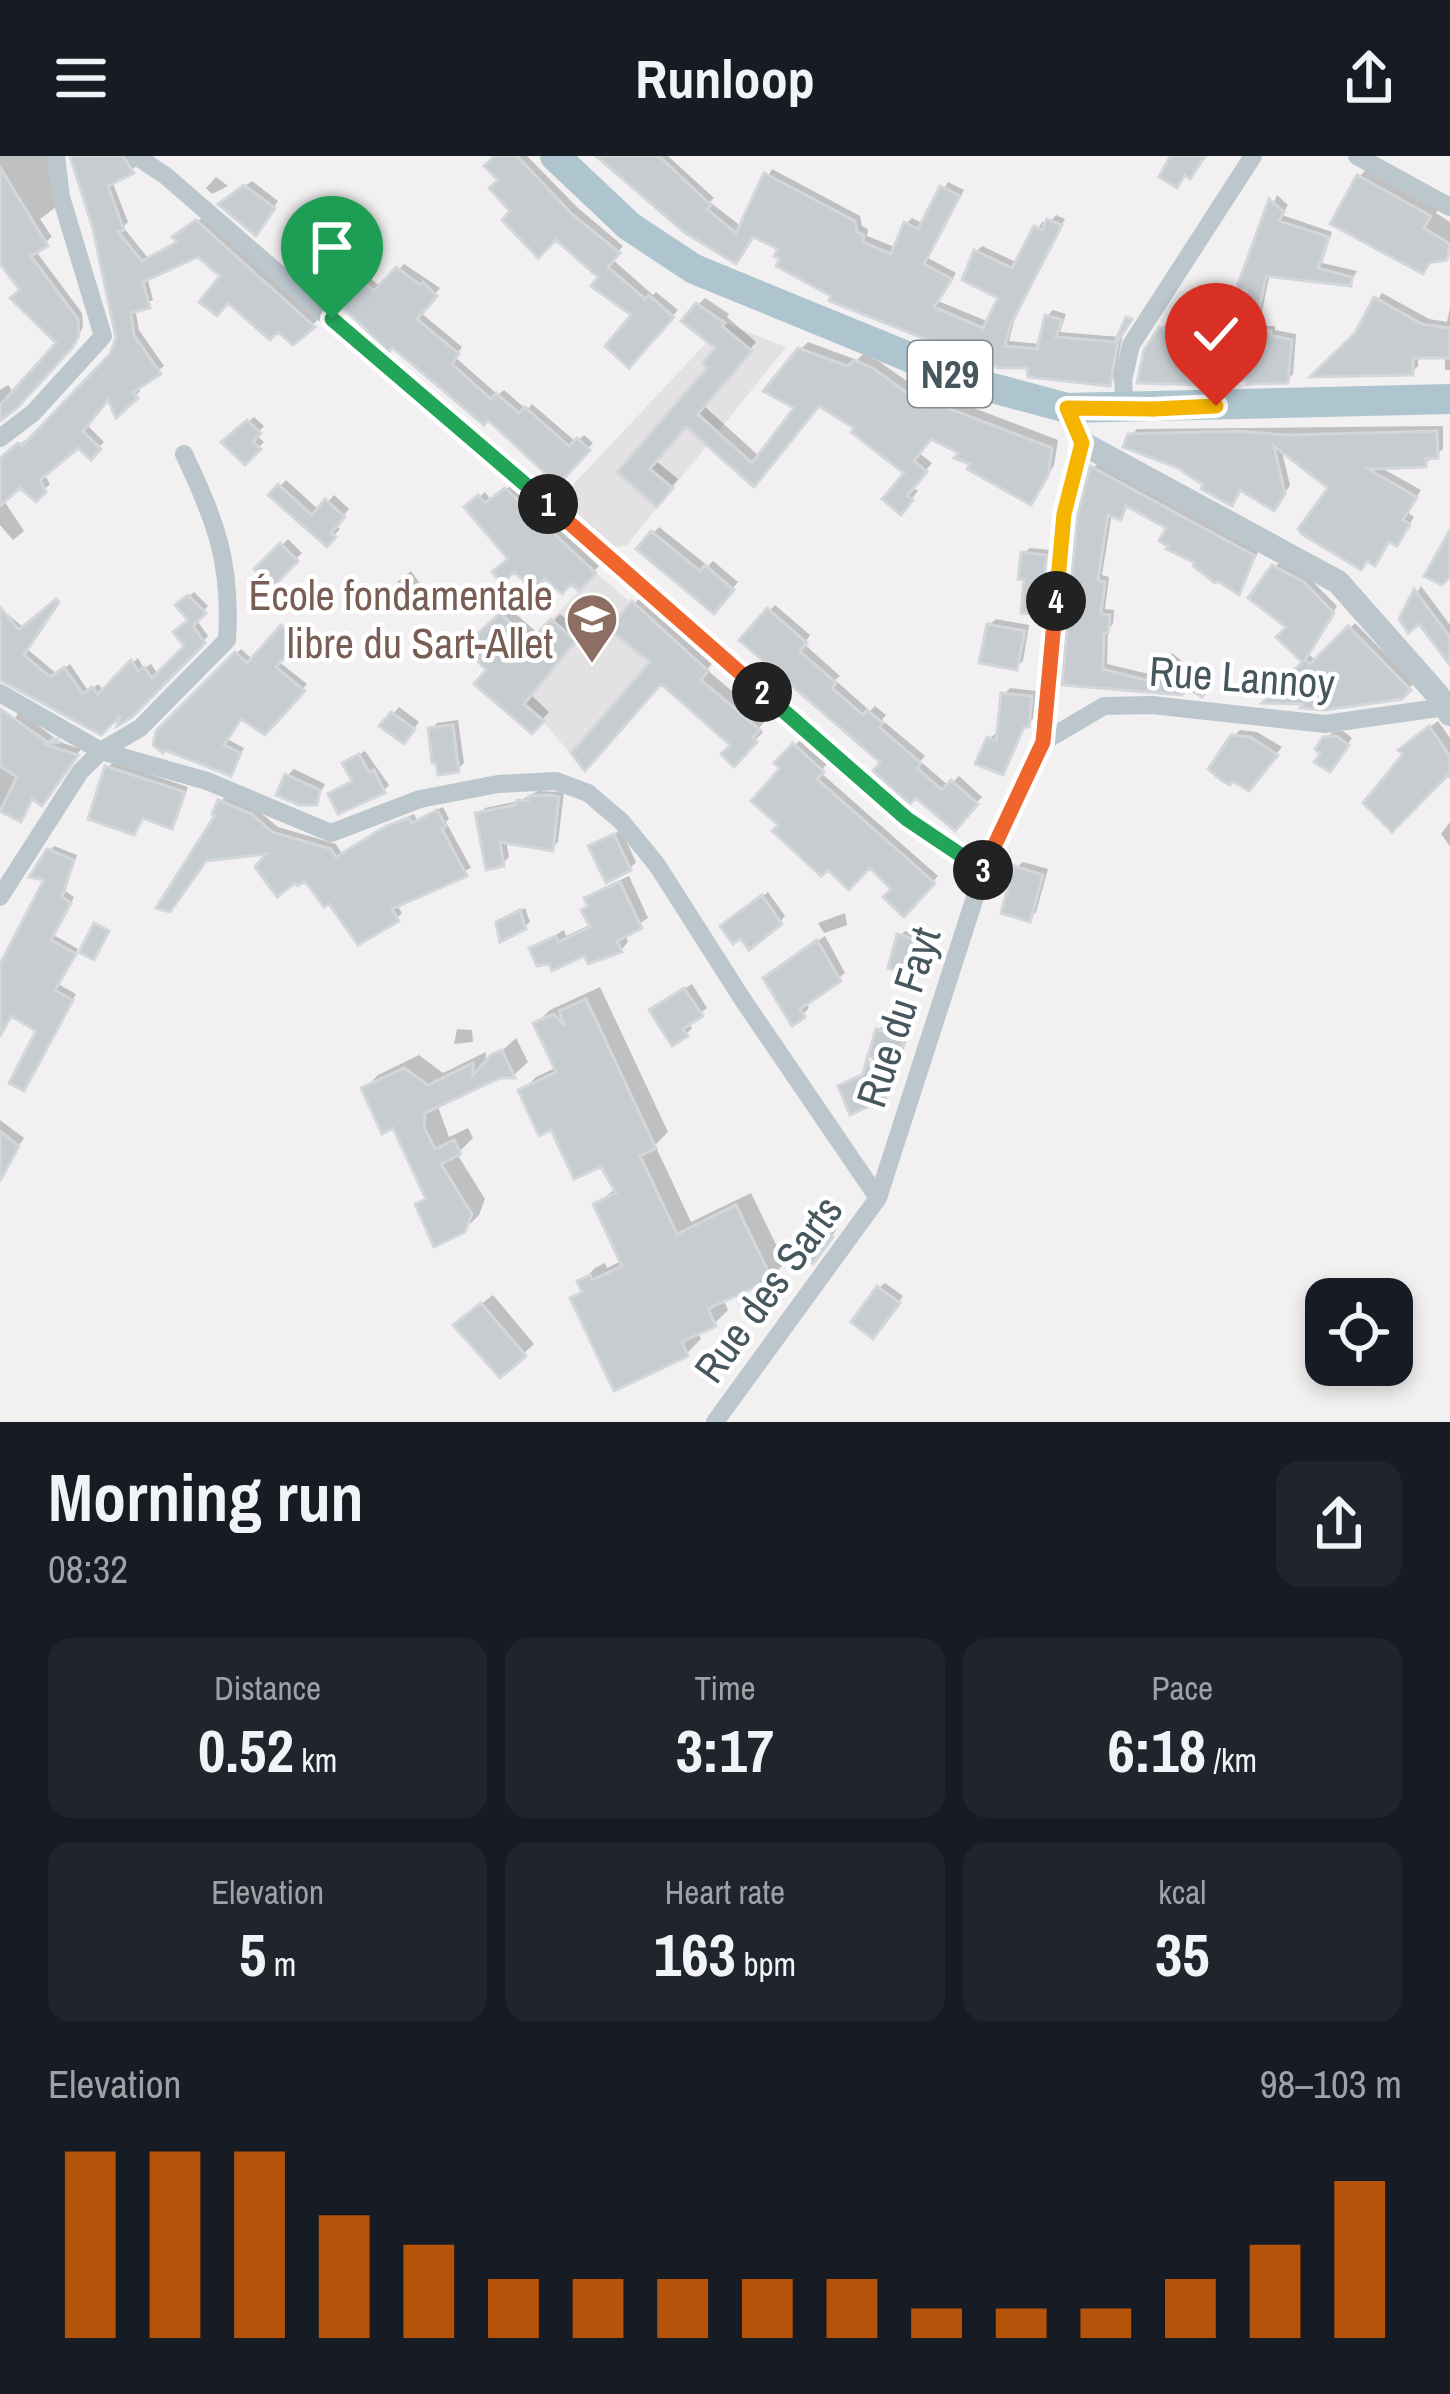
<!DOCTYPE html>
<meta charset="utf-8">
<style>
body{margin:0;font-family:"Archivo Narrow",sans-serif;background:#20242c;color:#f1f3f6;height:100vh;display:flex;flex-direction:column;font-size:45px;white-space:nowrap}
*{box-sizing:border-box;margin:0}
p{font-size:39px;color:#9ea1a6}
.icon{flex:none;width:66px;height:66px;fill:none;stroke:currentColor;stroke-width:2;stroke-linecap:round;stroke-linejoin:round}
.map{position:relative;height:1266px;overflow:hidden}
.side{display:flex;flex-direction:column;background:#171b24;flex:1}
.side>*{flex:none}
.fabs{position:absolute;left:1305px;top:1122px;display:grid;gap:24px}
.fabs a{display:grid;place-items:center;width:108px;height:108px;border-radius:24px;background:#171b24;box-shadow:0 6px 18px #0003;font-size:60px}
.pin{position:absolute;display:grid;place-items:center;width:102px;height:102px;color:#fff;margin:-123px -51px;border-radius:50% 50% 50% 0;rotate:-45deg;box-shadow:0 0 12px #0007}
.pin .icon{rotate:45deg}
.km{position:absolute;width:60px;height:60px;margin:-30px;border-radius:50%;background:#222;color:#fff;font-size:33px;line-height:60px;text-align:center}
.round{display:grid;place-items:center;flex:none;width:126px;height:126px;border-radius:24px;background:#20242c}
.summary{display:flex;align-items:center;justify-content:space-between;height:204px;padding:0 48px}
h1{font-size:66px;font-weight:800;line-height:90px}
.figures{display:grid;grid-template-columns:repeat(3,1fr);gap:18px;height:204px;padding:12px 48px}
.figures div{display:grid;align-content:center;border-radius:24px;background:#20242c;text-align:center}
.figures b{font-size:60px;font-weight:800}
.figures small{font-size:33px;font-weight:400}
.figures p{font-size:33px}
.chart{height:336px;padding:24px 48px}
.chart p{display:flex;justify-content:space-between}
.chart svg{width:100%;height:216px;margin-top:12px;stroke:#b45309;stroke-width:6}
header{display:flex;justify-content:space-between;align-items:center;height:156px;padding:0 48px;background:#171b24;font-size:54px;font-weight:800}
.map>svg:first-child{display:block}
.education{fill:#e3e1e2}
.shadow{fill:#0003}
.building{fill:#c6cccf;stroke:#d3d7db;stroke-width:3}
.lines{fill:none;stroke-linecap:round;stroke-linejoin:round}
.minor{stroke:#bbc7cd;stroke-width:18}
.tertiary{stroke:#bbc7cd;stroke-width:24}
.primary{stroke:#aec5d0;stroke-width:30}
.split-1-casing{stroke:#fff;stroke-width:24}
.split-2-casing{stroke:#fff;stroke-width:24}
.split-3-casing{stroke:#fff;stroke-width:24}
.split-4-casing{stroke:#fff;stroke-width:24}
.split-5-casing{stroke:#fff;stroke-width:24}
.split-6-casing{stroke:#fff;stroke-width:24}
.split-1{stroke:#22a559;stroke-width:15}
.split-2{stroke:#f0652b;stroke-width:15}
.split-3{stroke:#22a559;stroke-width:15}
.split-4{stroke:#f0652b;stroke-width:15}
.split-5{stroke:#f5b400;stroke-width:15}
.split-6{stroke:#f5b400;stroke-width:15}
.labels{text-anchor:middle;stroke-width:9;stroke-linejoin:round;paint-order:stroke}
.shield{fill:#fff;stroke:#7e898e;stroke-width:3}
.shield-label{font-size:39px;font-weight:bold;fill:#47575e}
.education-label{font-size:42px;fill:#785e54;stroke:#fff;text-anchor:end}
.street-label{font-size:42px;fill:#47575e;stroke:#fff}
</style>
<header><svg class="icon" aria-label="menu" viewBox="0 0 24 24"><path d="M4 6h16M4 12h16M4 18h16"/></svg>Runloop<svg class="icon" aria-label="share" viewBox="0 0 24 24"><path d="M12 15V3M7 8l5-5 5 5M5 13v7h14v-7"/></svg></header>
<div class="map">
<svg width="1450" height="1266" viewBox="0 0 1450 1266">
<rect width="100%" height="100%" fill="#f2f0f0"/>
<!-- education -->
<path class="education" d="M725,167L786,191L627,389L607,393L555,348Z
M596,417L689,495L584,614L543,565L494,523Z"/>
<!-- shadow -->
<path class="shadow" d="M0,0H48L56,51L40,63L52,81L35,94L82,157L83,171L77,182L0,261V234L8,229L14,238L60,187L0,103Z
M73,0H131L137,10L112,25L128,66L123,71L148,102L180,84L181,77L203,61L318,164L293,185L199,98L147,121L153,144L135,152L139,174L164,210L137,230L140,235L117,257L110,240L86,268L104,286L91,299L79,288L43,316L50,328L36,342L20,328L3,343L24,375L13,384L0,369V305L25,284L29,286L113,200L119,184L96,72Z
M499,0H527L578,52L623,90L612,103L653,139L656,136L678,154L629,208L635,159L602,121L556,80L514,55L501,24Z
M625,0H668L714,42L710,46L742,71L772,13L860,60L862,70L868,73L867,80L897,92L906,68L912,62L924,68L948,26L964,34L928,102L956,117L938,145L989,166L1002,141L976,96L982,90L1018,107L1042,66L1048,69L1056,59L1065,63L1015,161L1009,185L1041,188L1047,160L1053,154L1066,158L1060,176L1120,181L1134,156L1123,177L1115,221L1109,227L1031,219L1029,209L835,139L782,91L754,78L741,98Z
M1373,7L1442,45L1436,57L1450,66V95L1442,104H1433L1423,114L1359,21Z
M216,21L228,30L212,38L206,32Z
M252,25L278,45L261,71L228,42Z
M1277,39L1288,49L1282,59L1332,76L1322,107L1357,115L1350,127L1270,117L1259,170H1275V174L1296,178L1293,218L1287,224L1161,173L1167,167L1197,176L1214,153L1242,173L1250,131L1241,129Z
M357,81L366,88L352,107L381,131L404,108L440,132L420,156L462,191L455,201L498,239L504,234L527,254L532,248L576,286L584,279L593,287L558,325L319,94L324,89L340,101Z
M1382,137L1429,163L1447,166L1450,151V214H1445V199H1418V210L1412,216L1357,179Z
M705,142L729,158L727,161L756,186L703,249L760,301L799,251L800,194L808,186L857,204L863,198L880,206L936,246L942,240L1058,284L1054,309L1037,338L931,280L919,297L932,307L912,331L918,335L901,355L908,317L858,272L820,247L761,320L687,267L655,304L678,323L657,347L621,316L711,212L720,191L698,149Z
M254,261L264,270L256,279L264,286L245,305L225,286Z
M1443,270V293L1425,308L1378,310L1421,334L1407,356L1414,361L1402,380L1390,383L1281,292L1290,329L1280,345L1242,331L1232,346L1131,280L1137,273Z
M1098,307L1259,394L1239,435L1199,405L1170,370L1128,348L1120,360L1112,357L1102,419L1109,421L1105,453L1114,454L1113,468L1108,473L1107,508L1153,519L1172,497L1202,521L1207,516L1214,524L1201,537L1188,529L1065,527L1093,312Z
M286,324L320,355L334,339L349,353L335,369L340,373L327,387L272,339Z
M512,329L599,410L578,431L571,424L545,419L511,402L468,351L485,336L491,344Z
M659,371L708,410L713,405L738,426L720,448L653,377Z
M288,383L302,397L273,426L259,413Z
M1030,392L1051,394L1046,450L1040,456L1027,422L1024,397Z
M1280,406L1309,422L1337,450L1308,498L1317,505L1355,467L1414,527L1401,541L1325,551L1306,506L1280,481L1291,470L1275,411Z
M411,415L421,429L407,439L397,426Z
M1421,430L1450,469V504L1420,464L1402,462Z
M194,436L208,450L196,463L208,480L130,559L127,550L0,518V452L35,481L27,493L57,518L70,508L89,536L98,528L104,535L138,502L144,513L151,508L159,520L188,490L191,464L179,450Z
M642,439L714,505L707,514L766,564L759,572L763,576L734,607L732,586L654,505L613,473Z
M775,449L810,479L804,488L840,520L835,524L870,555L875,550L886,559L882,564L925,600L920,605L949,630L959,620L982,641L954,671L743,484Z
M509,452L540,479L560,458L582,476L530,538L549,556L532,574L469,491Z
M996,463L1029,469L1023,505L1016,511L989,469Z
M288,466L302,479L278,505L307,528L264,575L242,560L227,583L244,592L230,617L160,578L241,493L253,504Z
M1010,532L1037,535L1034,562L1027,568L1002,616L989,583L996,577L1000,578L1004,538Z
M399,551L419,566L410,578L393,558Z
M19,555L56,583L61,579L56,585L81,593L47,640H34L19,666L0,656V591Z
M458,564L464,607L458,613L431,574L437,567Z
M1438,565L1450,582V623L1446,617L1407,598L1409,586Z
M1240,574L1257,576L1282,591L1255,625L1233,581Z
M1343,575L1352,582L1336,606L1325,583L1333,576Z
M800,584L827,608L820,616L938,720L904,757L895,733L870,708L782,669L784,612L779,607Z
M365,595L389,629L384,634L355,624L346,607Z
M113,606L188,631L177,664L171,669L144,659L133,675L108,612Z
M294,613L325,628L315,646L288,619Z
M538,635L564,636L558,686L552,692L506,684L509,701L503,707L479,658L485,652L519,645Z
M225,641L257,654L278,671L336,688L342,698L395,666L414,658L417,664L443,651L449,663L446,666L471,712L396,748L402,757L397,762L330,743L274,694L219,657L220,646Z
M1450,666V690L1441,678Z
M621,674L636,706L630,712L592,691Z
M54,690L77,699L65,735L74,741L54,779L78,793L58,828L76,838L29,926L40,874L12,857L0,879V815L49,723V695Z
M1023,706L1048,713L1036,756L1029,762L1016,712Z
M629,720L648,762L625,778L628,786L621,794L533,793L564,774L566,780L592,768L588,743L596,735Z
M768,736L785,760L780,766L730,765Z
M525,752L530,766L524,771L505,763Z
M845,757L847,769L824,777L818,767Z
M905,775L936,783L927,813L922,818L900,780Z
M825,780L845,817L805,846L809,852L803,858L773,816Z
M692,828L707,852L689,866L692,872L686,878L659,849Z
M600,831L668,976L655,989L691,1066L751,1037L785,1107L771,1121L723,1143L728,1154L714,1168L697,1176L701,1183L687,1197L573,1143L584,1132L581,1126L595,1112L605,1107L607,1112L623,1104L597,1048L616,1032L602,1007L552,970L522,935L536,921L557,911L536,868L550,854Z
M885,868L909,875L902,899L896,906L878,874Z
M457,873L472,874L473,886L454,888Z
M516,882L528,906L514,919H500L437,948L449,981L468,972L473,982L457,998L485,1043L479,1059L464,1074L419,1049L428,1040L394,968L364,933L378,919L419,899L443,917L486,896L485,910Z
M874,900L890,934L884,939L842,931L866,916Z
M0,964L24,982L8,1005L0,1001Z
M830,1067L837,1073L819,1098L824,1073Z
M885,1127L903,1140L880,1171L879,1132Z
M493,1139L534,1188L501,1218L467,1159Z"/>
<!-- building -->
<path class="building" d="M70,0H123L134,17L108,30L124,74L118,76L142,105L177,86L172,81L196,64L315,171L293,189L278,176L270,184L228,147L217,160L199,146L220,120L198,101L143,126L150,152L131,157L134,179L161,218L133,236L138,242L116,262L108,244L83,275L101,293L91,304L78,292L40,324L46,336L36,346L20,332L0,350V302L18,287L22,290L110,198L116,182L93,73Z
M495,0H517L572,58L620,97L608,111L645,143L649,139L674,161L629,212L605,190L631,159L591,130L598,121L556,84L538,102L502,64L510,55L489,32L498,24L484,10Z
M596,0H659L711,49L707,53L736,77L764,17L855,65L857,76L864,79L863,86L891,98L904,66L918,73L940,30L960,40L924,108L952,123L934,151L983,172L998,142L962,124L974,94L1012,112L1034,70L1042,74L1047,63L1062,69L1010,170L1005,190L1037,193L1045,159L1062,164L1056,181L1115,186L1126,161L1132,163L1118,185L1110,230L1028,221L1027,212H999L829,145L831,140L776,110L780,103L774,100L778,93L753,81L736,108L684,76Z
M1170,0H1205L1190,23L1185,19L1177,32L1159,21Z
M0,11L48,90L31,100L78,163L79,179L73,191L17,252L0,265V249L56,187L10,142L20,134L0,108Z
M1357,19L1431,60L1424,72L1450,88L1447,104L1429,107L1423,118L1330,68Z
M244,29L275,52L256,80L218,48Z
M1269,43L1284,56L1279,65L1329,81L1318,112L1352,121L1351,130L1266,120L1255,174L1271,175L1270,179L1292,184L1288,227L1247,228L1248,224L1203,226V229L1137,227L1144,194L1159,171L1191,181L1206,157L1237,179L1247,133L1237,131Z
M350,84L363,95L348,113L374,135L396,111L420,129L423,126L437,140L417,163L459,198L452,208L491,243L496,237L519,257L525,251L569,290L577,282L590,294L558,329L488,264L484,269L392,191L389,196L302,111L317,92L333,105Z
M1374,141L1422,168L1450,172V202H1413V219L1310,221L1355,177Z
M696,147L725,167L722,170L752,195L698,258L752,307L794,252L763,235L798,192L848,210L854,204L873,212L928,252L932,246L1052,292L1048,320L1031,349L967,313L970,308L954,302L958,297L931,283L914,305L927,316L907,340L913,344L901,359L882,343L904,317L851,276L854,272L819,250L754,331L686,271L650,313L673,332L657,351L617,316L707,212L703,207L715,192L681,165Z
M247,264L261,277L253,286L261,293L245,309L221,286Z
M1237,275L1287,279L1437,275L1438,302L1426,303V311L1368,313L1417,341L1403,364L1410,368L1397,390L1389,386L1375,410L1367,405L1361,414L1302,378L1298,373L1328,332L1274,290L1285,338L1274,355L1240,334L1232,350L1201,333L1203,329L1178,312L1123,291L1128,278Z
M1090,310L1255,400L1239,439L1218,425L1215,427L1193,410L1195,407L1166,393L1168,390L1159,385L1166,372L1126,350L1121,364L1108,359L1098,424L1105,426L1101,458L1110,459L1108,477H1104L1103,513L1146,524L1164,500L1195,524L1200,519L1211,531L1202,541L1188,532L1182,539L1062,529L1077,361Z
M278,328L312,359L325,343L345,361L331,377L336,381L327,391L268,339Z
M505,332L596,417L579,435L571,428L562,438L545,423L535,434L514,416L502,428L492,416L508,403L464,351L478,339L485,347Z
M1450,374V421L1442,429L1424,420Z
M651,375L700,415L705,409L734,434L714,458L636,393Z
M280,387L298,405L273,431L254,413Z
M1021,396L1047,399L1041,459L1021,457L1024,424L1018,423Z
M1272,409L1304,426L1334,457L1305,504L1310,508L1348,470L1411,534L1402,543L1325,554L1300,552L1303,548L1262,547L1302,506L1276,481L1286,471L1248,442Z
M1414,433L1450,481V509L1419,468L1408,477L1399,463Z
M188,439L206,457L193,470L205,487L132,561L117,570L120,560L101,579L0,524V451L19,474L56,443L59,446L24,499L50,521L64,511L83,538L92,531L98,538L131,504L138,515L144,511L152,522L184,490L173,476L188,464L175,449Z
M632,445L708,515L701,524L760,574L753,582L757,586L734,611L721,598L730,589L661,528L585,615L571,597L650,506L608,473Z
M767,452L807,487L800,495L836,527L832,532L863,559L867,554L883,567L879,571L921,607L917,612L942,634L951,624L978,648L955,675L916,642L910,648L873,615L880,606L739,484Z
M500,457L530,485L551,463L576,485L524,548L544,565L532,578L474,528L486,514L464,490Z
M987,468L1025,475L1017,514L979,507Z
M281,469L299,485L276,511L305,535L265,579L241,563L224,589L241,597L231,620L165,594L163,597L153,589L156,575L235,496L247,507Z
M1001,537L1032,540L1029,571H1024L1003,619L975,608L987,581L996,585Z
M0,553L49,587L52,583L59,586L44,588L78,599L42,650L32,643L21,666L0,655L17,621L0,610Z
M391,556L415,573L404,588L379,570Z
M453,569L459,616L438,619L436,607H432L428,572Z
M1429,570L1450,600V617L1392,676L1363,647L1403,598L1398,594Z
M1231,579L1250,581L1278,599L1249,635L1232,625L1230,629L1222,625L1208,613Z
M1336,580L1349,589L1330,616L1314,606L1320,598L1315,593L1323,581Z
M793,587L824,616L817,623L935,727L904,761L883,741L891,733L870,712L849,734L828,714L821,720L772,675L778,669L751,645L780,612L774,607Z
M359,598L369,616L374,614L385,637L338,658L328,638L352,625L342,607Z
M105,610L185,636L172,673L143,662L134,679L88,663Z
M285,618L320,634L317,649H299L276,639Z
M550,639L559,641L553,695L500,686L504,710L486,714L475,657L515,649L517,644L528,645L529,640Z
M218,644L252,658L272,676L331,693L336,701L386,670L409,662L412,667L437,654L446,670L442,673L467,720L392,753L399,765L358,789L329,748L324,751L305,725L298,730L295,727L277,741L255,711L266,698L206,705L170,756L156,752L215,659L212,658Z
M614,678L631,714L606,727L588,690Z
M47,693L74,704L62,741L71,747L51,784L76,798L55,834L73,844L24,935L9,927L36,875L11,860L0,880V808L44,724L29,721Z
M1014,710L1043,719L1030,766L1001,757Z
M620,726L642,772L617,785L622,796L588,808L584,800L552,815L549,808L537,810L529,792L556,780L558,786L590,771L581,754L588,750L584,742Z
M762,739L782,768L749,794L740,782L733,788L720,770Z
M520,754L526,773L500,786L496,766Z
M94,767L109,775L94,804L79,796Z
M897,778L932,788L923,822L888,812Z
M817,784L841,825L800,853L805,861L792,870L763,822Z
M684,832L703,860L683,873L688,880L672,890L649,854Z
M586,843L656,992L640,1000L677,1078L736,1049L772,1123L708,1153L716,1170L682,1186L688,1200L614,1235L570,1142L582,1136L577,1125L590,1119L592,1124L622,1110L593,1048L616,1037L601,1011L574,1023L551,974L539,980L518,934L556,916L533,867L554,858L565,870L559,855Z
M876,873L905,882L897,909L868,900Z
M502,894L515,922H500L425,957L424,971L435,993L454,984L461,998L441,1008L472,1058L465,1076L434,1091L415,1048L426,1043L393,972L382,978L361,932L404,912L428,929L473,907V919L491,899Z
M867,903L886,942L850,959L838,930L863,918Z
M0,975L19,990L0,1025Z
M821,1071L833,1081L813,1108L801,1099Z
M877,1130L900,1147L873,1183L851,1166Z
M481,1147L526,1200L500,1222L453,1169Z"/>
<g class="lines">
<!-- minor -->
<path class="minor" d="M136,0L166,20L907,663L983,715
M1357,0L1450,51
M1125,253L1123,224L1131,189L1253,0
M0,282L33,257L103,180L61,41L56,0
M0,537L101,595L207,625L331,677L420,643L498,628L556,625L588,637L621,665L657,709L743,844L878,1042
M1043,586L1104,550L1152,549L1325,568L1445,551
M0,741L80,616L101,595L140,572L227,484C232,407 216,366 184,298
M715,1266L878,1042L986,707L1043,586L1064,359L1082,287"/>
<!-- tertiary -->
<path class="tertiary" d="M1067,252L1082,287L1338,426L1437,538L1450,558"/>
<!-- primary -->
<path class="primary" d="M555,0L629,70L694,113L970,226L1067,252L1450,243"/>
</g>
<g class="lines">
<!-- split-1 casing -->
<g class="split-1-casing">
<path id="split-1" d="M332,163L548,348"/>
</g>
<!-- split-2 casing -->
<g class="split-2-casing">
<path id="split-2" d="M548,348L762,536"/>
</g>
<!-- split-3 casing -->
<g class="split-3-casing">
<path id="split-3" d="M762,536L907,663L983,714"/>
</g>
<!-- split-4 casing -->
<g class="split-4-casing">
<path id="split-4" d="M983,714L1043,586L1056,445"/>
</g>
<!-- split-5 casing -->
<g class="split-5-casing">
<path id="split-5" d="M1056,445L1064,358L1082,287L1067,252L1153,253"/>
</g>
<!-- split-6 casing -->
<g class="split-6-casing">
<path id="split-6" d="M1153,253L1216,250"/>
</g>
<!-- split-1 -->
<use href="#split-1" class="split-1"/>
<!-- split-2 -->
<use href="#split-2" class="split-2"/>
<!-- split-3 -->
<use href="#split-3" class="split-3"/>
<!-- split-4 -->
<use href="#split-4" class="split-4"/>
<!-- split-5 -->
<use href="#split-5" class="split-5"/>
<!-- split-6 -->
<use href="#split-6" class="split-6"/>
</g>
<!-- icons -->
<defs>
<g id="school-pin" transform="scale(2.7)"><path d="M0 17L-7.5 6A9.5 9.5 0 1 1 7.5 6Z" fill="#8d6e63" stroke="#fff"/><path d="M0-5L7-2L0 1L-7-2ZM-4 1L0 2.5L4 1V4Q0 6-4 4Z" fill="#fff"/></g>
</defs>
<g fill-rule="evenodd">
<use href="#school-pin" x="592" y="463"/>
</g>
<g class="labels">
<!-- shield labels -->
<rect class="shield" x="908" y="185" width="84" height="66" rx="9"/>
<g class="shield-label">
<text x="950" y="232">N29</text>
</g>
<!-- education labels -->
<g class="education-label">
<text x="553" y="454">École fondamentale<tspan x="553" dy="48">libre du Sart-Allet</tspan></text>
</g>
<!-- street labels -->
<g class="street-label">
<text transform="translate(1242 521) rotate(4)" y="15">Rue Lannoy</text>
<text transform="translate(898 861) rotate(-72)" y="15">Rue du Fayt</text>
<text transform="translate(768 1133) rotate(-54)" y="15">Rue des Sarts</text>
</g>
</g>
</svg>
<div class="fabs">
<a><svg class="icon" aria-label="locate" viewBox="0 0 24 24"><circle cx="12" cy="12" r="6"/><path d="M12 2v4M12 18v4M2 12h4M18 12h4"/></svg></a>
</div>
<div class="pin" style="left:332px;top:163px;background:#1e9e55"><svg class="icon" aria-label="arrive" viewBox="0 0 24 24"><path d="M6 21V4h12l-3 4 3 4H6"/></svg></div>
<div class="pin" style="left:1216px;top:250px;background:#d93025"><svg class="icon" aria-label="check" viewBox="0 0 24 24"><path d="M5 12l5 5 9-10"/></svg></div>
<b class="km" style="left:548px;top:348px">1</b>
<b class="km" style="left:762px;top:536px">2</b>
<b class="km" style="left:983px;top:714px">3</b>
<b class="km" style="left:1056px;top:445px">4</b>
</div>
<section class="side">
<div class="summary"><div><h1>Morning run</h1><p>08:32</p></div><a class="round"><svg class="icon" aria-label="share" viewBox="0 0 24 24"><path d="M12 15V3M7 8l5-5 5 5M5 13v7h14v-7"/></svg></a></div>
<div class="figures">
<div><p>Distance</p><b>0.52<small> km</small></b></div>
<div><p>Time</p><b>3:17</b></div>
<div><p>Pace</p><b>6:18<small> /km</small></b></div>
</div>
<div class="figures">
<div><p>Elevation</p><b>5<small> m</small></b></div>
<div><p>Heart rate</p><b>163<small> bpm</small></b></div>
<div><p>kcal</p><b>35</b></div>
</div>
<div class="chart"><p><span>Elevation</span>98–103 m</p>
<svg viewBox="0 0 160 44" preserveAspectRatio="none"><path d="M5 44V6M15 44V6M25 44V6M35 44V19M45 44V25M55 44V32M65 44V32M75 44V32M85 44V32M95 44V32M105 44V38M115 44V38M125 44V38M135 44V32M145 44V25M155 44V12"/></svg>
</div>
</section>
